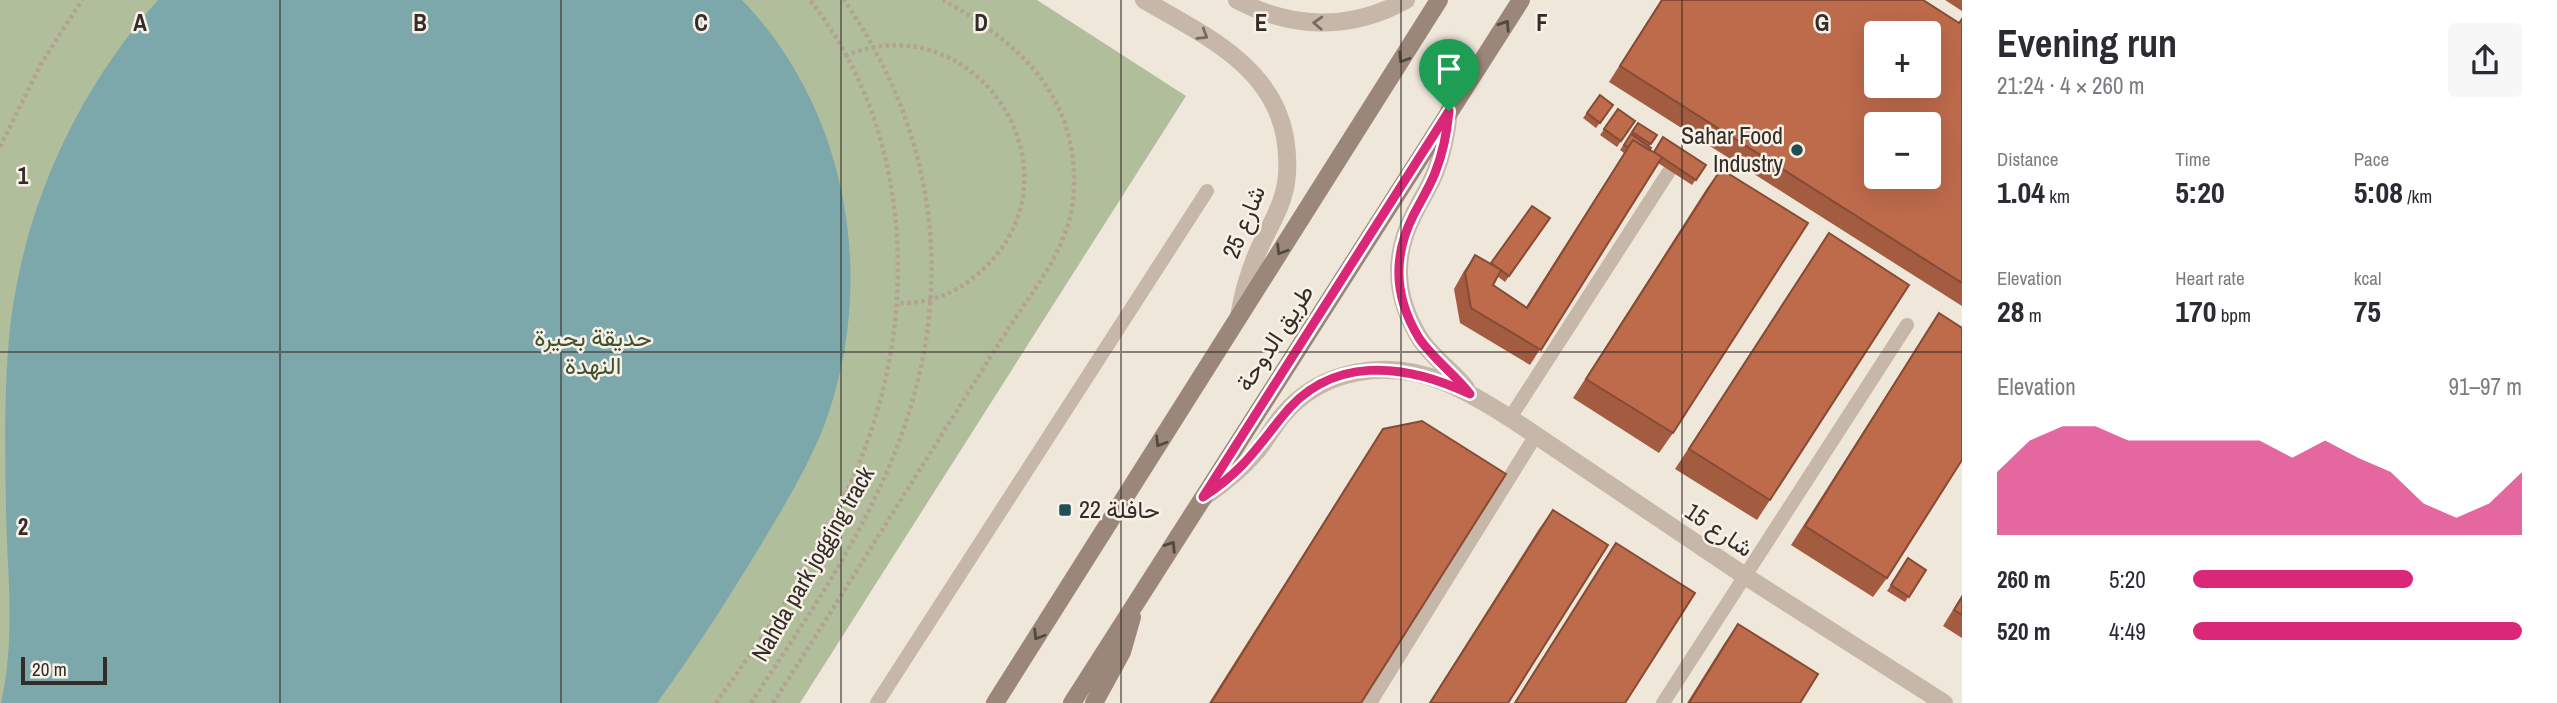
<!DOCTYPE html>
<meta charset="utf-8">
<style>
body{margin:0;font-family:"Archivo Narrow",Vazirmatn,sans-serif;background:#f7f7f7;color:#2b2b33;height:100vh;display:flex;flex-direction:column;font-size:26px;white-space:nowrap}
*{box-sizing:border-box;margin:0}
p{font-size:23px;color:#7c7c81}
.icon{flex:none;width:38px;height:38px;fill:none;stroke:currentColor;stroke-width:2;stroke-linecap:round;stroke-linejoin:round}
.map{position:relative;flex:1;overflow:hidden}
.sheet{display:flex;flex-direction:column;background:#fff;width:595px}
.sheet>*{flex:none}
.tools{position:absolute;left:1864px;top:21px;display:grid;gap:14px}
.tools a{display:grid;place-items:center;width:77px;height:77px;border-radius:7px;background:#fff;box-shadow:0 7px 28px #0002;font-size:35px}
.scale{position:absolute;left:21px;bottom:18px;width:86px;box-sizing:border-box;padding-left:7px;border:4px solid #342c28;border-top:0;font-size:19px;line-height:24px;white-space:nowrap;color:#342c28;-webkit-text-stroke:5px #f8f1e7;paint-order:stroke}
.pin{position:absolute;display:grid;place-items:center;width:60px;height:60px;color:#fff;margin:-72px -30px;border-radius:50% 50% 50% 0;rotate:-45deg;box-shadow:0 0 7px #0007}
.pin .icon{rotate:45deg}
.round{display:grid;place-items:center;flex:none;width:74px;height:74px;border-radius:7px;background:#f7f7f7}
.overview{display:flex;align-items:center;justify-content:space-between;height:119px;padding:0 35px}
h1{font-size:38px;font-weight:700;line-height:52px}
.metrics{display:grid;grid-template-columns:repeat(3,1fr);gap:10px;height:119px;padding:7px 35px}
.metrics div{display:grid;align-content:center}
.metrics b{font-size:30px;font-weight:700}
.metrics small{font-size:19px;font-weight:400}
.metrics p{font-size:19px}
.chart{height:196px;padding:14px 35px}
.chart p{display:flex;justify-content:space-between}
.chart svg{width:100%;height:126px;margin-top:7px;fill:#db2777;opacity:.7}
ul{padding:0 35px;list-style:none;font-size:23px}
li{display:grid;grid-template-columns:112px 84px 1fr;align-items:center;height:52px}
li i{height:18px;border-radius:9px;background:#db2777}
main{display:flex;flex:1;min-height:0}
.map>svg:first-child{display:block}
.green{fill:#b1be9c}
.water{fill:#7ca7ab}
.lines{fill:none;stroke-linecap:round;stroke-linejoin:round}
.path{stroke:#b3a192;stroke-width:4.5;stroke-dasharray:3.5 3.5;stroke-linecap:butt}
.service{stroke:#c7b7a8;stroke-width:14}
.minor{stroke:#c7b7a8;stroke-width:18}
.tertiary{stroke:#c7b7a8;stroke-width:18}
.secondary{stroke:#9a8779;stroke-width:18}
.wall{fill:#a35c40}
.building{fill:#be6b4b;stroke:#854b34;stroke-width:2;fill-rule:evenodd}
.oneway{stroke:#766b62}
.oneway2{stroke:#534740}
.route-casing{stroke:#fff;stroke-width:14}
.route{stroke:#db2777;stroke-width:9}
.grid{fill:none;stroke:#342c28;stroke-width:2;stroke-opacity:0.55}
.poi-dot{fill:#204e53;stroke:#f8f1e7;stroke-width:2.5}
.labels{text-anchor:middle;stroke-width:5;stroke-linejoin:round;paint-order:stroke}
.poi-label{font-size:24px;fill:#342c28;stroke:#f8f1e7;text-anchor:end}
.street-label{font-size:24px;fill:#342c28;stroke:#f8f1e7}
.park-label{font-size:24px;fill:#42512d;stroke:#f8f1e7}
.grid-label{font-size:23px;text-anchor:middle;font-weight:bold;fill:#342c28;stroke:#f8f1e7;stroke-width:5;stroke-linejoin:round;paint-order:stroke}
</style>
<main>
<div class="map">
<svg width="1962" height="703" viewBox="0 0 1962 703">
<rect width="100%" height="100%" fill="#f0e7db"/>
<!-- green -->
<path class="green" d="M0,0H1037L1186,96L800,703H0Z"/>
<!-- water -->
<path class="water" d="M158,0H742C849,111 878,282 824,426C807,469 783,508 759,548C727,601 693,653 657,703H1C16,637 7,574 6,508C5,448 4,387 10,328C24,206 77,91 158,0Z"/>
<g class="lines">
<!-- path -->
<path class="path" d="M845,56C976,0 1091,175 979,273C955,294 929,304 897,303
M0,147L41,64L82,0
M716,703C772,624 831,539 865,448C920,301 909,126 810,0
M751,703C800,628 853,552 888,469C958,307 944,145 844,0
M773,703C839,600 903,496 968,393C982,370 996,348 1010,326C1039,282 1072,243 1074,188C1077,94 1019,43 943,0"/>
<!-- service -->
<path class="service" d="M1510,418L1668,173
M877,703L1207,191
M1370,703L1536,435
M1663,703L1907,325"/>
<!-- minor -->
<path class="minor" d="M1449,111C1447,132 1443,153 1435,173C1429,188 1420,201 1413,216C1392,258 1395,297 1419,337C1431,357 1452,370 1466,388
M1204,497C1223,484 1242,469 1257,451C1266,440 1273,427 1282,416C1322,368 1388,359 1444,382C1467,391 1489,405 1510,418L1745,576L1944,703"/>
<!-- tertiary -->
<path class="tertiary" d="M1144,0C1202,34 1272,65 1285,137C1288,156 1289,177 1283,196C1278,214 1267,231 1259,249C1249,271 1243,293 1239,316
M1237,0C1292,29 1351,31 1406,0"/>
<!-- secondary -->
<path class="secondary" d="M995,703L1439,0
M1072,703L1521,0
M1094,703L1122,652L1132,617"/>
</g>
<!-- wall -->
<path class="wall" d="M1661,0H1923L1959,23L1962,18V306L1609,82Z
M1945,0H1962V11Z
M1600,95L1613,105L1596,128L1583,118Z
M1618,109L1635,121L1617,147L1600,135Z
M1638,123L1657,135L1649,147V150L1653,152L1706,165L1692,185L1658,163L1530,365L1460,323L1454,289L1464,271L1475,255L1491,264L1550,218L1505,282L1497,276L1493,285L1526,307L1624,153L1620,150Z
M1721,169L1673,433L1659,453L1573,398L1707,188Z
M1829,233L1770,500L1757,520L1675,469Z
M1939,313L1887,578L1873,597L1791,545L1926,333Z
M1383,429L1361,703H1209L1370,449Z
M1553,510L1508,703H1429L1539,529Z
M1616,543L1625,703H1514L1603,563Z
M1908,558L1926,570L1905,602L1887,591Z
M1962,595V638L1943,626Z
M1738,624L1800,703H1687L1724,644Z"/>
<!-- building -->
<path class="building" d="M1662,0H1923L1959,23L1962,19V283L1620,66ZM1876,33H1928V86H1876ZM1876,124H1928V177H1876Z
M1600,95L1613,105L1600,123L1587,113Z
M1618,109L1635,121L1621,141L1604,129Z
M1638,123L1657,135L1651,144L1632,132Z
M1631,134L1651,148L1649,150L1633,140L1628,147L1624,145Z
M1663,137L1706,165L1696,180L1654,152Z
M1633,140L1662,157L1541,350L1471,308L1465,273L1475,255L1501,270L1493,285L1527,308Z
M1721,169L1808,223L1673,433L1586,379Z
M1532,206L1550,218L1509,276L1491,263Z
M1829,233L1909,285L1770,500L1689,449Z
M1939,313L1962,328V460L1887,578L1805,526Z
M1422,421L1506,474L1361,703H1211L1383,429Z
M1553,510L1608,545L1508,703H1430Z
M1616,543L1695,593L1625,703H1515Z
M1908,558L1926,570L1909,597L1891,585Z
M1962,597V615L1954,610Z
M1738,624L1818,674L1800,703H1689Z"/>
<!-- one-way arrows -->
<defs><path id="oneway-chevron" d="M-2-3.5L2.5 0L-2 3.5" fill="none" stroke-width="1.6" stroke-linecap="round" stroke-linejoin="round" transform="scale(1.75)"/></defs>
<g class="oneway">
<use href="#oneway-chevron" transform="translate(1318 23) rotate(-177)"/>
<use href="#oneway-chevron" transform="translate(1203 35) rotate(32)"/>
</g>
<g class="oneway2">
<use href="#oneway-chevron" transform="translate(1505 25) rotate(-57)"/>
<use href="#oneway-chevron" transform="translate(1403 58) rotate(122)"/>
<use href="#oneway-chevron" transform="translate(1281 250) rotate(122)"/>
<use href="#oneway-chevron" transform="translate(1160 442) rotate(122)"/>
<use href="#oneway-chevron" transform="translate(1171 546) rotate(-57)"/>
<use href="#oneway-chevron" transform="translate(1038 635) rotate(122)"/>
</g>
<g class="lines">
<!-- route casing -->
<g class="route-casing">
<path id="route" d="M1449,111C1447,133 1443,153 1435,173C1429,188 1420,202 1413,216C1392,258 1395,299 1419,338C1433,359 1455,374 1470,394C1405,363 1330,354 1281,418C1253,453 1241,472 1203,497Z"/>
</g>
<!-- route -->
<use href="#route" class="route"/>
</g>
<!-- grid -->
<path class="grid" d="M280,0V703M561,0V703M841,0V703M1121,0V703M1401,0V703M1682,0V703M0,352H1962"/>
<!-- markers -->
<g class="poi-dot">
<circle cx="1797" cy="150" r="7"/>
<rect x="1058" y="503" width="14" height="14" rx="3.5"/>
</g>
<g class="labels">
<!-- poi labels -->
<g class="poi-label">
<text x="1783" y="144">Sahar Food<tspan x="1783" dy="28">Industry</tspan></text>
<text x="1079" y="518" text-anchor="start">حافلة 22</text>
</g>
<!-- street labels -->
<g class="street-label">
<text transform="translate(1244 222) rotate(-68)" y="8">شارع 25</text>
<text transform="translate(1275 338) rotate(-57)" y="8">طريق الدوحة</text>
<text transform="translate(1719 530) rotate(34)" y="8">شارع 15</text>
<text transform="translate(813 564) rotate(-60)" y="8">Nahda park jogging track</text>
</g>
<!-- park labels -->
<g class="park-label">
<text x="593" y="346">حديقة بحيرة<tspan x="593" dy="28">النهدة</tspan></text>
</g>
</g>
<g class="grid-label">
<text x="140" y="31">A</text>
<text x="420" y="31">B</text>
<text x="701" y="31">C</text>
<text x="981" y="31">D</text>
<text x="1261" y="31">E</text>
<text x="1542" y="31">F</text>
<text x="1822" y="31">G</text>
<text x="23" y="184">1</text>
<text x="23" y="535">2</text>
</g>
</svg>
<div class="tools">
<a>+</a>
<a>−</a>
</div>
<div class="scale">20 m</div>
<div class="pin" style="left:1449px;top:111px;background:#1e9e55"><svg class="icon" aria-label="arrive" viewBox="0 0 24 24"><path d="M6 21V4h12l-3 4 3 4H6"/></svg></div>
</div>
<section class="sheet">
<div class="overview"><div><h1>Evening run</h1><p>21:24 · 4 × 260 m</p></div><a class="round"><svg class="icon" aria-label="share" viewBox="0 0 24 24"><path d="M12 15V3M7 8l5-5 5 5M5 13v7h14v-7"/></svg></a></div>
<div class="metrics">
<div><p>Distance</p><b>1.04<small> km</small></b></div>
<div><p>Time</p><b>5:20</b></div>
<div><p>Pace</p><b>5:08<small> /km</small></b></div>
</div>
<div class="metrics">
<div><p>Elevation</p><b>28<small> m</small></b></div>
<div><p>Heart rate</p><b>170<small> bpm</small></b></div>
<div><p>kcal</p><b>75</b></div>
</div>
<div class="chart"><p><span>Elevation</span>91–97 m</p>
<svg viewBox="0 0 160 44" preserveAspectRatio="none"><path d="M0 44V22L10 11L20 6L30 6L40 11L50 11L60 11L70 11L80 11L90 17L100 11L110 17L120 22L130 33L140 38L150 33L160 22V44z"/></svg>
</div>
<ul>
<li><b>260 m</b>5:20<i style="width:67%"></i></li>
<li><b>520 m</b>4:49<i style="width:100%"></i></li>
</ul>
</section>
</main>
